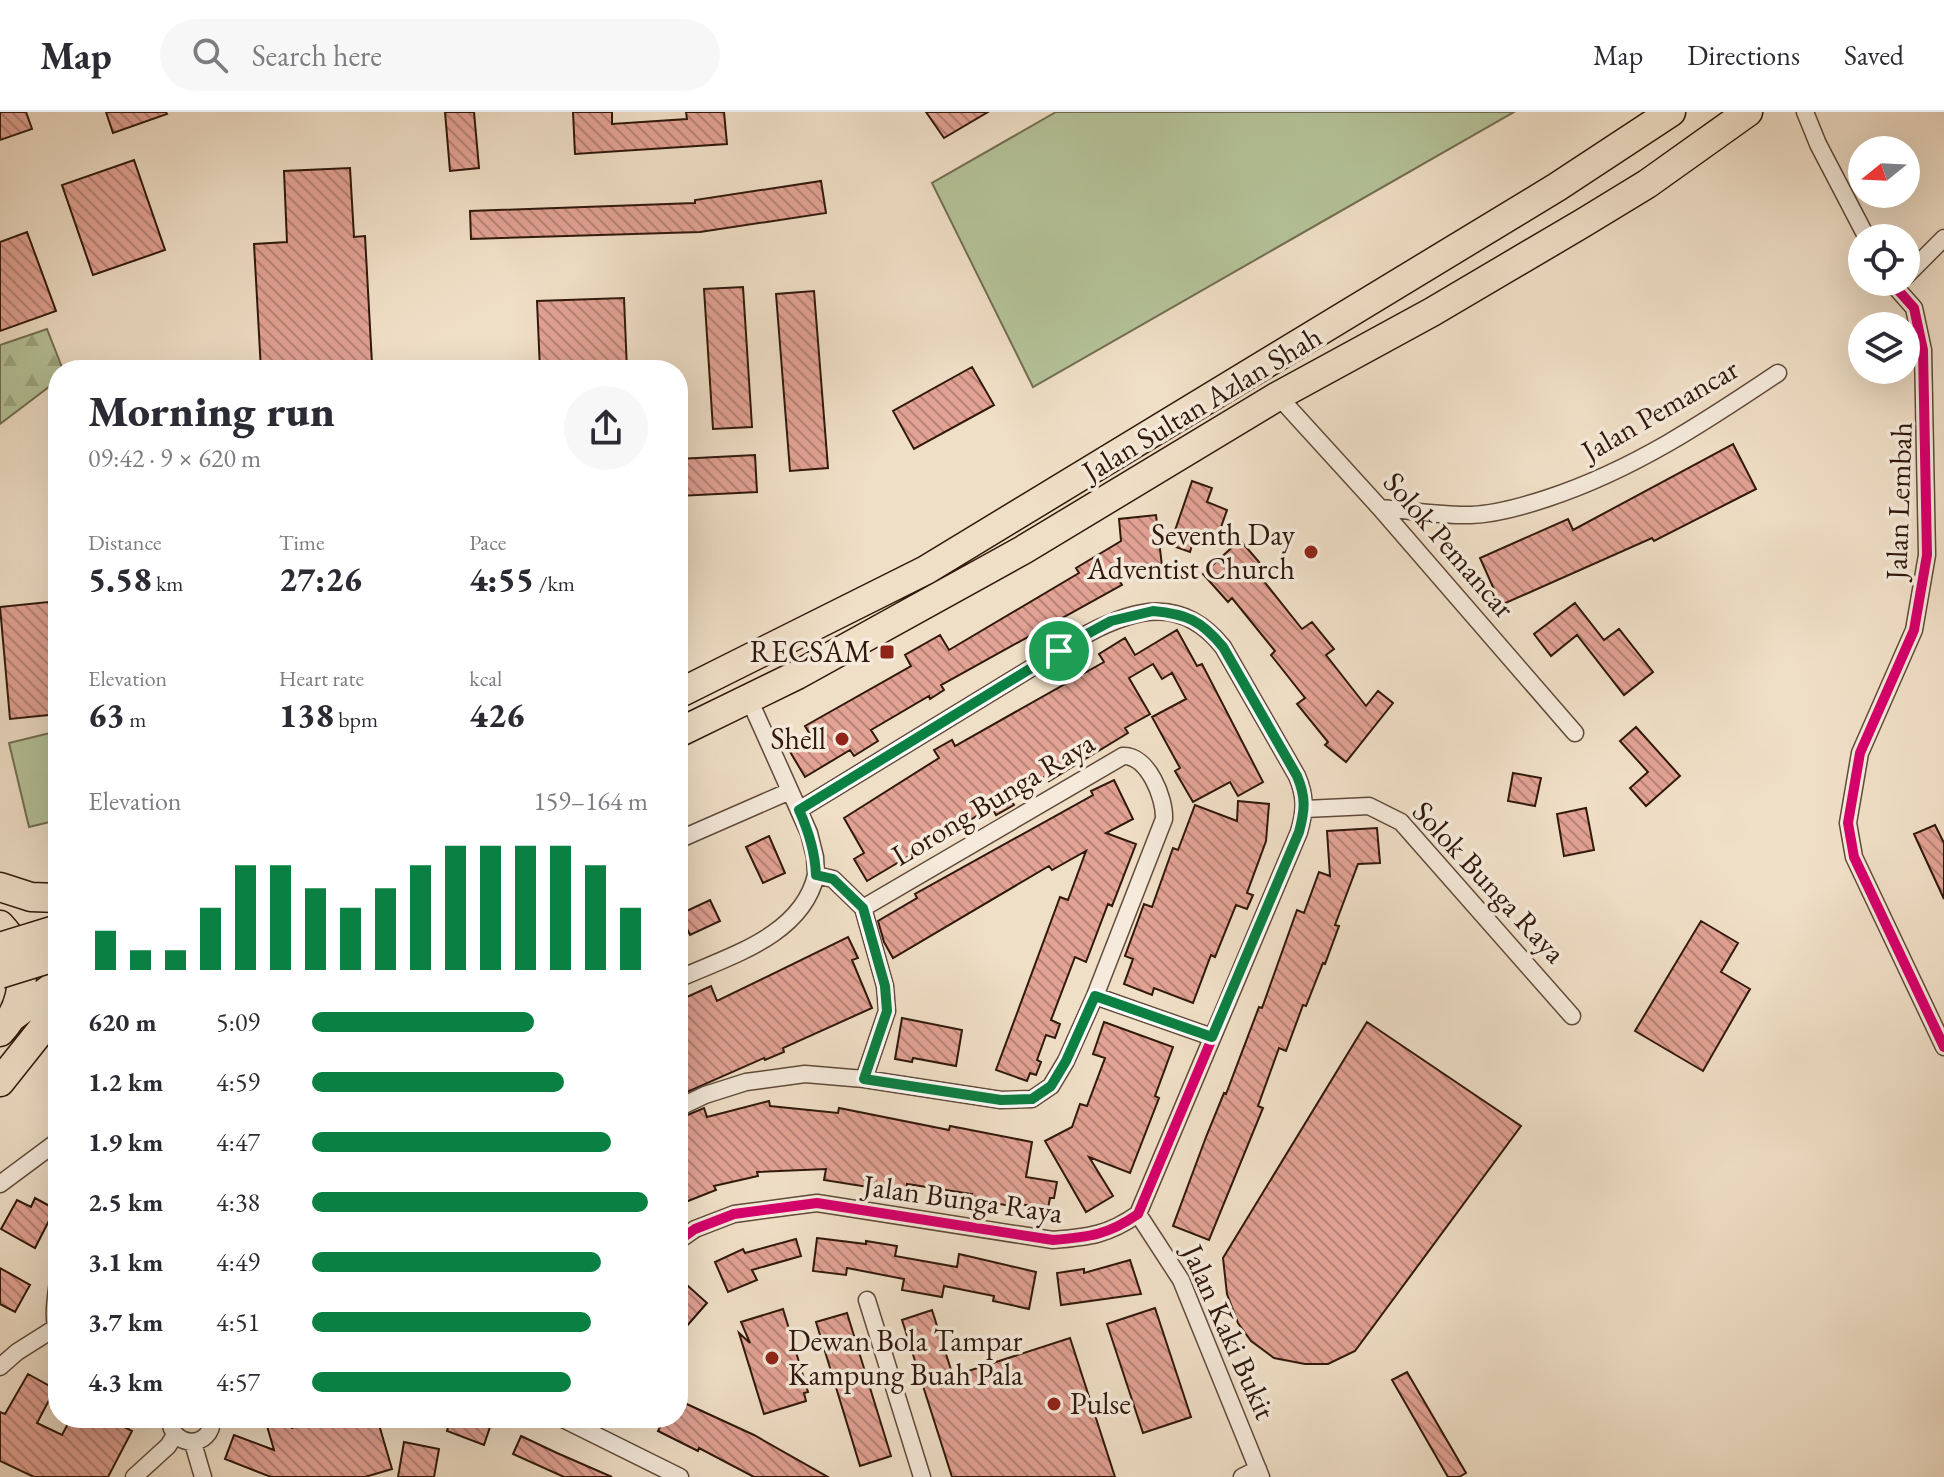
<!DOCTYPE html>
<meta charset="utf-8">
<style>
body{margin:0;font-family:"EB Garamond",serif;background:#f7f7f7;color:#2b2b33;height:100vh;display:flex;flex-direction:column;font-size:30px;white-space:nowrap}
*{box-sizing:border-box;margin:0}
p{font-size:26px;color:#7c7c81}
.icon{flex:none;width:44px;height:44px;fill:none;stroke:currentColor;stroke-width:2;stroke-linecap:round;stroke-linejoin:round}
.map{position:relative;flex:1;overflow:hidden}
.drawer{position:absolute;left:48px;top:248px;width:640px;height:1068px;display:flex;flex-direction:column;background:#fff;border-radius:32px;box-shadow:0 8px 32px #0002}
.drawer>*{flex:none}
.needle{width:52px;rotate:252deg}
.fabs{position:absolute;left:1848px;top:24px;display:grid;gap:16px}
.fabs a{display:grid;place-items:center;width:72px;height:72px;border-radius:50%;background:#fff;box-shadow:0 8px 32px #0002;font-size:40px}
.pin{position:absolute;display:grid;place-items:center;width:68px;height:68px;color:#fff;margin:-34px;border:4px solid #fff;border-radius:50%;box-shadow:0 2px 8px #0007}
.round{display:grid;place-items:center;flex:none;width:84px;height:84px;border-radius:42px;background:#f7f7f7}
.headline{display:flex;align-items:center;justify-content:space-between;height:136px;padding:0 40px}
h1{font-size:44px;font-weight:800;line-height:60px}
.metrics{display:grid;grid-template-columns:repeat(3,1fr);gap:12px;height:136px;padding:8px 40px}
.metrics div{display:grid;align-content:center}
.metrics b{font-size:34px;font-weight:800}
.metrics small{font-size:22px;font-weight:400}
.metrics p{font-size:22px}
.chart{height:224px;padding:16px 40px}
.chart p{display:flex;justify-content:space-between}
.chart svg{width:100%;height:144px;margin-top:8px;stroke:#0b8043;stroke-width:6}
ul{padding:0 40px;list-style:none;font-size:26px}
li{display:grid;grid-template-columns:128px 96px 1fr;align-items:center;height:60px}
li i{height:20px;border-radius:10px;background:#0b8043}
header{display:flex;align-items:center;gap:48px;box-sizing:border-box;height:112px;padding:0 40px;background:#fff;border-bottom:2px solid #e1e1e2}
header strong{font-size:38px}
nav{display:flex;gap:44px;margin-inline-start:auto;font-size:28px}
.search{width:560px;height:72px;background:#f7f7f7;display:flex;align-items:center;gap:20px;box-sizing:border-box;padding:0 28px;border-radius:44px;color:#7c7c81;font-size:30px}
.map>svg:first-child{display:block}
.forest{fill:url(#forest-firs);stroke:#726e52;stroke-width:2}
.pitch{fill:#b5c399;stroke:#726e52;stroke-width:2}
.building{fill:url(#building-back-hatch);stroke:#30180b;stroke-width:2}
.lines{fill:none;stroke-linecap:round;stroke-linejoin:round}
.street-casing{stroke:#604a3a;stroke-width:19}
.highway-casing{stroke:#30180b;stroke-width:31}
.street{stroke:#f5eadb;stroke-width:16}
.highway{stroke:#f0dfc7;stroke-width:28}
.highway-bridge-casing{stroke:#30180b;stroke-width:31;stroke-linecap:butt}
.highway-bridge{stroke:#f0dfc7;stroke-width:28}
.cycleway-casing{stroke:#f5eadb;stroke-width:15}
.cycleway{stroke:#d6006c;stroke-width:10}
.route-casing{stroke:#fff;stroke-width:16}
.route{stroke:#0b8043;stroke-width:10}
.poi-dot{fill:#8f2418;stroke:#f5eadb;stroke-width:3}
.labels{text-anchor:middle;stroke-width:7;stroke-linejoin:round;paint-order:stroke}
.street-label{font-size:30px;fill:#30180b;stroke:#f5eadb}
.poi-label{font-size:30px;fill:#30180b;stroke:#f5eadb;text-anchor:end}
</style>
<header>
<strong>Map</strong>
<div class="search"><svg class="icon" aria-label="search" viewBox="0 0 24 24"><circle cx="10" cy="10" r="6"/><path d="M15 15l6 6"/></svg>Search here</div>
<nav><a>Map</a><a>Directions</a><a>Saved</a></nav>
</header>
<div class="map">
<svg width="1944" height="1365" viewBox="0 0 1944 1365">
<defs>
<pattern id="forest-firs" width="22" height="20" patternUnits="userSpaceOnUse" patternTransform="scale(2)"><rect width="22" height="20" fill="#b5c399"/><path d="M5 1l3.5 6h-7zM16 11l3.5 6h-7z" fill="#9ca782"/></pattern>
<pattern id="building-back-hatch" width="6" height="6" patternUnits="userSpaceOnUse" patternTransform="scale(2)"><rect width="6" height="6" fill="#e2a294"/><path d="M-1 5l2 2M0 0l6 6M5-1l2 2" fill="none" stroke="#b88377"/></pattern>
</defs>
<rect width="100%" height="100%" fill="#f0dfc7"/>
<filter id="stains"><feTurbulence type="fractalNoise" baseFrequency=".0025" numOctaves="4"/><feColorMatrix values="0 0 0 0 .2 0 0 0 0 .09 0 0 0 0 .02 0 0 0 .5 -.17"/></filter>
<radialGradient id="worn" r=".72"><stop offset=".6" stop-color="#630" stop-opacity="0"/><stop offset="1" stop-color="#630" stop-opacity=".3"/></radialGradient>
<!-- forest -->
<path class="forest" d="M47,217L63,258H58V268L0,312V233Z"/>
<!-- pitch -->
<path class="pitch" d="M1056,0H1514L1033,275L932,71Z
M58,619V708L29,715L9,631Z"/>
<!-- building -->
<path class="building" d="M0,0H26L32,17L0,28Z
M106,0H166L167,2L113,21Z
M445,0H474L479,56L450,59Z
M573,0H612V12L687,7L686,0H724L727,32L575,42Z
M926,0H988L944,26Z
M134,48L165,138L93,163L62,73Z
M350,56L354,125L365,124L372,252L302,256V258H261L254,132L287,130L284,59Z
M821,69L826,101L700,120L471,127L470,99L695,91V88Z
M27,120L56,199L0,219V130Z
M743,175L752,315L713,317L704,177Z
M814,179L828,356L790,359L776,182Z
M624,186L627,258H540L537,189Z
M972,255L994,293L914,337L893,299Z
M1733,332L1756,377L1654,429L1652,426L1501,493L1480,446L1568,407L1573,418Z
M755,343L757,380L678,384V347Z
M1192,369L1212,376L1207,390L1227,398L1214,435L1194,427L1190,440L1170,433Z
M1156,403L1162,454L1113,459L1122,473L941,573L944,578L930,587L929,584L871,618L878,629L854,644L850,638L805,665L789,638L811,624L805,614L911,554L905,543L940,523L949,538L1079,461L1076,456L1121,429L1119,407Z
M1240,428L1265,457L1259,463L1302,517L1312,510L1334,537L1326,543L1366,594L1378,579L1393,591L1346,650L1325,633L1328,630L1297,592L1305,586L1271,543L1275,539L1232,486L1228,490L1203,462Z
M58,489V602L10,607L0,495Z
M1575,491L1604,528L1619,517L1653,560L1624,583L1577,523L1551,544L1534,522Z
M1177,518L1197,554L1202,552L1263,670L1238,684L1230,670L1193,690L1175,659L1180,656L1152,605L1186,587L1172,561L1162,567L1153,552L1129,566L1150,602L1125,616L1128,621L1049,669L1046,664L1009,685L1014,693L996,703L992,695L867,769L854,747L864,741L844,706L939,646L934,638L952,628L955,634L1104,550L1099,542L1125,526L1135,543Z
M1636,615L1680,664L1646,694L1630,676L1648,660L1620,629Z
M1513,661L1541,666L1535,694L1508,689Z
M1114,668L1133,707L1106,721L1136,732L1112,794L1108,792L1086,850L1075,845L1051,908L1060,912L1055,926L1046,923L1037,948L1041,950L1036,963L1030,961L1027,969L996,958L1060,785L1068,788L1086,739L1052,758L1049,754L893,846L884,830L878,809L917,786L915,782L1093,683L1091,679Z
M1238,689L1269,692L1266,729L1247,781L1253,783L1247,797L1236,793L1215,845L1211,843L1193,891L1154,876L1152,883L1124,872L1133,847L1125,844L1144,792L1152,795L1173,736L1178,738L1195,693L1237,709Z
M1586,696L1594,738L1564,744L1557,702Z
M1935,713L1944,731V787L1914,722Z
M1377,716L1380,751L1358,752L1335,813L1339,814L1325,852L1323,851L1306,894L1303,893L1286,939L1279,936L1258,994L1263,996L1209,1128L1173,1114L1206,1025L1224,981L1226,982L1259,895L1262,896L1297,798L1304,801L1319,760L1330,764L1327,719Z
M769,724L785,761L763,771L746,735Z
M710,788L720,809L690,823L680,802Z
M1701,809L1738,831L1721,860L1750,877L1703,959L1635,919Z
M848,825L858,846L852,848L872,896L783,936L784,940L765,948L764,946L678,984V889L711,874L717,889Z
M902,906L962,918L956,954L913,946L912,950L895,947Z
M1104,910L1173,935L1155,984L1159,986L1130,1061L1089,1045L1113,1084L1086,1100L1045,1029L1072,1015L1080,992L1087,994L1105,946L1093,942Z
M1367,910L1521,1014L1355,1239L1328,1252H1305L1274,1246L1251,1229L1238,1211L1227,1182L1223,1146Z
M769,989L770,994L838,1001L839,996L949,1018L950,1014L1032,1030L1026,1065L1057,1070L1054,1086H1050L1048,1096L1011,1091V1094L971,1087L972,1082L907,1072L906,1081L824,1068L826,1057L757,1060L758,1064L714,1074L716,1078L678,1093V1007L704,996L707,1005Z
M35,1086L55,1097L35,1136L1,1117L17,1088L31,1095Z
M817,1126L866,1132V1129L897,1134L895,1144L957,1155L959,1142L1036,1160L1029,1197L993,1189L994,1184L944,1174L942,1185L902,1178L904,1167L847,1156L846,1163L813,1159Z
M796,1127L801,1144L752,1158L757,1168L728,1180L715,1150L743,1137L745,1141Z
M1130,1148L1141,1182L1061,1193L1057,1161L1084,1157V1161Z
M0,1156L30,1173L15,1200L0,1192Z
M678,1165L707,1191L678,1224Z
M1155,1196L1191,1305L1143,1321L1107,1212Z
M783,1197L808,1280L804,1281L806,1289L764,1302L739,1221L750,1231L741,1210Z
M932,1198L953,1264L1070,1226L1115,1365H952L902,1208Z
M847,1201L891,1344L860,1354L816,1210Z
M1407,1260L1466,1361L1459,1365H1448L1392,1268Z
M28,1262L55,1277L37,1311L62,1323L71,1306H107L132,1319L108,1365H34L0,1349V1300L5,1302Z
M678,1288L754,1323L828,1365H754L699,1336L698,1339L658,1319L665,1306H678Z
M322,1306H377L392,1357L365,1365H271L225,1347L234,1323L274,1338L267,1314L290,1307L292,1316Z
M451,1306H493L484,1333L447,1319Z
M521,1324L557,1341L612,1365H564L513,1342Z
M404,1330L439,1337L434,1365H398Z"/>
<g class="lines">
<!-- street casing -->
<g class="street-casing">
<path id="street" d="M1805,0L1818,32L1867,126
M1906,164L1944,126
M1891,170L1914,196L1923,238L1927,443L1914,518L1860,641L1848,711L1854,745L1944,935
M1278,284L1380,396L1575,621
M1380,396C1410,398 1441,404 1471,403C1497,402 1524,394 1548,386C1633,358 1705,310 1778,261
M749,587L809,721L815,745L816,763L833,767L863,796L885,874L887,899L864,967
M1305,697L1369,694L1401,710L1572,904
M678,728L790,679
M678,867C729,844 802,824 816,763
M1095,884L1212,925
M678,996L705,983L746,970L805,962L864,967L1001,988L1032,987L1051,974L1066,949L1095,884L1164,707C1165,686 1148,643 1123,644L863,796
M0,1072L58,1029
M1138,1102L1181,1168L1261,1365
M678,1129L695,1117L734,1102L817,1091L1053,1128C1089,1125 1108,1123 1138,1102L1299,720C1305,699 1306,685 1297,664L1223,535C1183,485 1138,495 1087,522L799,698
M58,1169C56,1186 52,1206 58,1222
M867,1188L922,1365
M0,1255L17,1240L55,1216
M170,1306C170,1337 213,1338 212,1306
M561,1306L680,1365
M193,1331L203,1365
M134,1365L168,1334L175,1323
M1242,1365L1258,1357"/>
</g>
<!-- highway casing -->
<g class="highway-casing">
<path id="highway" d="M678,582L926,458L1557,75L1671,0
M678,621L797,563L1023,438L1278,284L1432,200L1583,111L1647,72L1748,0
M0,775L31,785L58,786
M0,813C30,844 28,890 0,920
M12,905L58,871
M0,970L58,897"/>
</g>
<!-- street -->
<use href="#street" class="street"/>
<!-- highway -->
<use href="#highway" class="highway"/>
<!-- highway-bridge casing -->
<g class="highway-bridge-casing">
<path id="highway-bridge" d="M0,835L58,817
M0,862L58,844"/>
</g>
<!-- highway-bridge -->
<use href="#highway-bridge" class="highway-bridge"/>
<!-- cycleway casing -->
<g class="cycleway-casing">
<path id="cycleway" d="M1891,170L1914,196L1923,238L1927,443L1914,518L1860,641L1848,711L1854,745L1944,935
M678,1129L695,1117L734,1102L817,1091L1053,1128C1089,1125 1108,1123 1138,1102L1299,720C1305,699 1306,685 1297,664L1223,535C1183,485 1138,495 1087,522L799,698"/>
</g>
<!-- cycleway -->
<use href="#cycleway" class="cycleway"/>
</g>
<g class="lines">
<!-- route casing -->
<g class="route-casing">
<path id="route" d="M1153,499C1186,502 1201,508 1223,535L1297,664C1306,685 1305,698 1299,720L1212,925L1095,884L1066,949L1051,974L1032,987L1001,988L864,967L887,899L885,874L863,796L833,767L816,763C815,739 809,720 799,698L1087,522L1111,509Z"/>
</g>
<!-- route -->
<use href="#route" class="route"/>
</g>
<!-- markers -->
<g class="poi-dot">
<circle cx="1311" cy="440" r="8"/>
<rect x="879" y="532" width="16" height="16" rx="4"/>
<circle cx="842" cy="627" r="8"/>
<circle cx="772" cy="1246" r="8"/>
<circle cx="1054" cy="1292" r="8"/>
</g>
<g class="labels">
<!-- street labels -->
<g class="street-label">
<text transform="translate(1202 292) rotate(-31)" y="10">Jalan Sultan Azlan Shah</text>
<text transform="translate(1660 298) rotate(-30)" y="10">Jalan Pemancar</text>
<text transform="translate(1899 389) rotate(-88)" y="10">Jalan Lembah</text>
<text transform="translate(1449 433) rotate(49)" y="10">Solok Pemancar</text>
<text transform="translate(993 687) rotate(-31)" y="10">Lorong Bunga Raya</text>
<text transform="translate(1489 770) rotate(47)" y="10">Solok Bunga Raya</text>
<text transform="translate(963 1087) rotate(8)" y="10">Jalan Bunga Raya</text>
<text transform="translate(1229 1220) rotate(66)" y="10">Jalan Kaki Bukit</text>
</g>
<!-- poi labels -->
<g class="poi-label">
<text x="1295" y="433">Seventh Day<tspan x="1295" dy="34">Adventist Church</tspan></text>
<text x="871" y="550">RECSAM</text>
<text x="826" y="637">Shell</text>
<text x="788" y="1239" text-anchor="start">Dewan Bola Tampar<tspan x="788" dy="34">Kampung Buah Pala</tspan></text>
<text x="1070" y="1302" text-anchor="start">Pulse</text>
</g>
</g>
<rect width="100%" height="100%" filter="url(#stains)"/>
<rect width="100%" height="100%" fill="url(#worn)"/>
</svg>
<div class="fabs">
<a><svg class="needle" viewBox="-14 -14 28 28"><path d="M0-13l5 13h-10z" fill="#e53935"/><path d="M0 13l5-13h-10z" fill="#7c7c81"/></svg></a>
<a><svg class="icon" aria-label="locate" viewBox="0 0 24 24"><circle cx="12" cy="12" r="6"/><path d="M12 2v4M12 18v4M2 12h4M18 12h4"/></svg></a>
<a><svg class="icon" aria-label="layers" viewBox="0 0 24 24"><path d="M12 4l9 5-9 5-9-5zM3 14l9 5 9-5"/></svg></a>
</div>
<div class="pin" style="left:1059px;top:539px;background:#1e9e55"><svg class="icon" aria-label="arrive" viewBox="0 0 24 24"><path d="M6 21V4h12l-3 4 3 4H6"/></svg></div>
<section class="drawer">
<div class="headline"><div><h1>Morning run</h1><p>09:42 · 9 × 620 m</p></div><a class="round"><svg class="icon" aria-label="share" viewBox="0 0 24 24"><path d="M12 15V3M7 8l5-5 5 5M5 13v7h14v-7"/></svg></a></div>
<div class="metrics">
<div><p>Distance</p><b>5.58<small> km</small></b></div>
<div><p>Time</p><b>27:26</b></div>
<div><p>Pace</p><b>4:55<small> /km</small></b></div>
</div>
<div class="metrics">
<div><p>Elevation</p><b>63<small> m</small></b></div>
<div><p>Heart rate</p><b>138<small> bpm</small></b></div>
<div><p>kcal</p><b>426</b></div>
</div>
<div class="chart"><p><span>Elevation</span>159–164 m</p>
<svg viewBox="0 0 160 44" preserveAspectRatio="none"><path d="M5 44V32M15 44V38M25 44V38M35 44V25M45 44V12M55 44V12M65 44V19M75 44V25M85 44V19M95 44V12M105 44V6M115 44V6M125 44V6M135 44V6M145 44V12M155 44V25"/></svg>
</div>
<ul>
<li><b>620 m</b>5:09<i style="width:66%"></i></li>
<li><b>1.2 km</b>4:59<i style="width:75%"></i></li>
<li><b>1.9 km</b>4:47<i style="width:89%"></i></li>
<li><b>2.5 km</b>4:38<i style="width:100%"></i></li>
<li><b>3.1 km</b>4:49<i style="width:86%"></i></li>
<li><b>3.7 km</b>4:51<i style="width:83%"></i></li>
<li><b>4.3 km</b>4:57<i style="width:77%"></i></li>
</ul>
</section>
</div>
